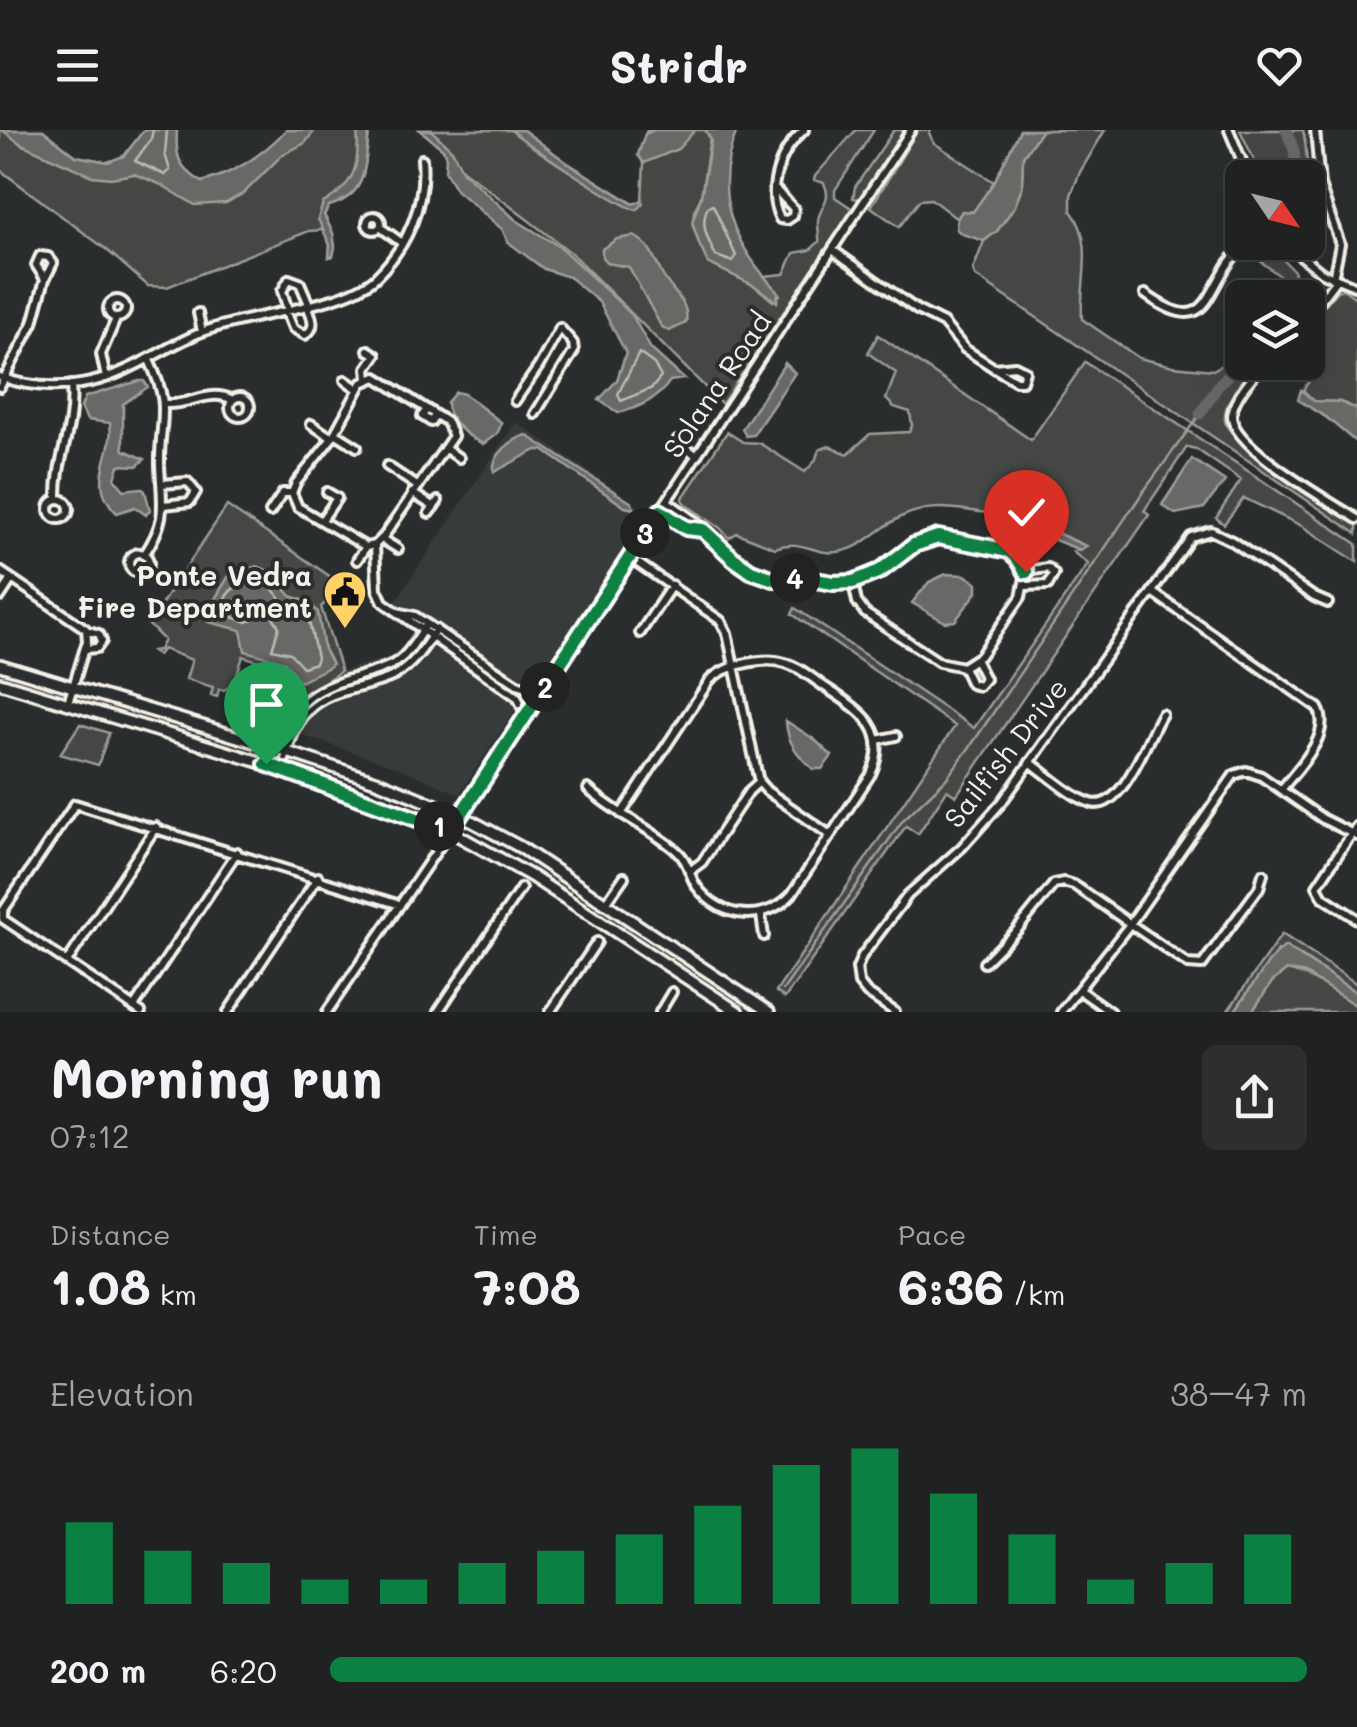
<!DOCTYPE html>
<meta charset="utf-8">
<style>
body{margin:0;font-family:Mali,sans-serif;background:#2d2f2f;color:#f1f3f6;height:100vh;display:flex;flex-direction:column;font-size:38px;white-space:nowrap}
*{box-sizing:border-box;margin:0}
p{font-size:32px;color:#a2a4a5}
.icon{flex:none;width:55px;height:55px;fill:none;stroke:currentColor;stroke-width:2;stroke-linecap:round;stroke-linejoin:round}
.map{position:relative;height:882px;overflow:hidden}
.side{display:flex;flex-direction:column;background:#202222;flex:1}
.side>*{flex:none}
.needle{width:65px;rotate:125deg}
.controls{position:absolute;left:1225px;top:30px;display:grid;gap:20px}
.controls a{display:grid;place-items:center;width:100px;height:100px;border-radius:15px;background:#202222;box-shadow:0 10px 40px #0002,0 0 0 2px #3d3f40;font-size:50px}
.pin{position:absolute;display:grid;place-items:center;width:85px;height:85px;color:#fff;margin:-102px -42px;border-radius:50% 50% 50% 0;rotate:-45deg;box-shadow:0 0 10px #0007}
.pin .icon{rotate:45deg}
.km{position:absolute;width:50px;height:50px;margin:-25px;border-radius:50%;background:#222;color:#fff;font-size:28px;line-height:50px;text-align:center}
.round{display:grid;place-items:center;flex:none;width:105px;height:105px;border-radius:15px;background:#2d2f2f}
.overview{display:flex;align-items:center;justify-content:space-between;height:170px;padding:0 50px}
h1{font-size:55px;font-weight:700;line-height:75px}
.figures{display:grid;grid-template-columns:repeat(3,1fr);gap:15px;height:170px;padding:10px 50px}
.figures div{display:grid;align-content:center}
.figures b{font-size:50px;font-weight:700}
.figures small{font-size:28px;font-weight:400}
.figures p{font-size:28px}
.chart{height:280px;padding:20px 50px}
.chart p{display:flex;justify-content:space-between}
.chart svg{width:100%;height:180px;margin-top:10px;stroke:#0b8043;stroke-width:6}
ul{padding:0 50px;list-style:none;font-size:32px}
li{display:grid;grid-template-columns:160px 120px 1fr;align-items:center;height:75px}
li i{height:25px;border-radius:12px;background:#0b8043}
header{display:flex;justify-content:space-between;align-items:center;height:130px;padding:0 50px;background:#202222;font-size:45px;font-weight:700}
.map>svg:first-child{display:block}
.built{fill:#373a3a}
.green{fill:#444645;stroke:#9c9c96;stroke-width:2.5}
.water{fill:#676866;stroke:#9f9f9a;stroke-width:2.5}
.lines{fill:none;stroke-linecap:round;stroke-linejoin:round}
.shore{stroke:#bcbab4;stroke-width:2.5}
.stream{stroke:#9f9f9a;stroke-width:2.5}
.river{stroke:#676866;stroke-width:11}
.minor-casing{stroke:#f4f1e8;stroke-width:14}
.major-casing{stroke:#f4f1e8;stroke-width:16}
.minor{stroke:#2a2d2e;stroke-width:6}
.major{stroke:#2a2d2e;stroke-width:9}
.route-casing{stroke:#fff;stroke-width:20}
.route{stroke:#0b8043;stroke-width:12}
.labels{text-anchor:middle;stroke-width:8;stroke-linejoin:round;paint-order:stroke}
.street-label{font-size:28px;fill:#f4f1e8;stroke:#2a2d2e}
.poi-label{font-size:28px;font-weight:bold;fill:#f4f1e8;stroke:#2a2d2e;text-anchor:end}
</style>
<header><svg class="icon" aria-label="menu" viewBox="0 0 24 24"><path d="M4 6h16M4 12h16M4 18h16"/></svg>Stridr<svg class="icon" aria-label="heart" viewBox="0 0 24 24"><path d="M12 20l-8-8c-3-5 5-10 8-4 3-6 11-1 8 4z"/></svg></header>
<div class="map">
<svg width="1357" height="882" viewBox="0 0 1357 882">
<rect width="100%" height="100%" fill="#2a2d2e"/>
<filter id="ink" filterUnits="userSpaceOnUse"><feTurbulence type="fractalNoise" baseFrequency=".01" numOctaves="2"/><feDisplacementMap in="SourceGraphic" scale="20" xChannelSelector="R" yChannelSelector="G"/><feConvolveMatrix kernelMatrix="1 2 1 2 8 2 1 2 1" color-interpolation-filters="sRGB"/></filter>
<g filter="url(#ink)">
<!-- built -->
<path class="built" d="M516,292L649,383L459,664L397,637L277,597L299,568L341,541L389,527L403,516L412,502L386,485Z"/>
<!-- green -->
<path class="green" d="M0,0H43L76,26L108,32L124,26L144,0H177C175,26 178,38 202,52C235,43 263,25 286,0H376L369,3C364,35 369,65 329,76L324,85C331,99 337,111 333,126L329,127L330,115L324,100L309,101L167,157L148,156L107,120L0,40Z
M420,0H523L566,32L634,74L642,70L644,33L638,25L647,0H711L701,67L694,81L693,96L708,133L755,156L773,171L780,165L763,146L784,144L794,123L810,120L819,112C820,103 816,93 819,86C824,72 831,68 824,53L814,50L815,46L856,0H874L835,60V67L853,79L722,274L570,122L446,27L443,19Z
M894,0H904L866,60L858,69L853,68L855,57Z
M918,0H931L929,3L934,13L994,52L973,82L962,81L957,89L931,69L920,70L899,97L871,77Z
M1042,0H1105L1080,42L1071,65V81C1096,112 1079,153 1082,189L1139,228L1173,236L1213,240L1232,229L1242,215V232L1260,233C1247,247 1222,270 1225,291C1227,313 1335,380 1357,395V404L975,146L973,140L984,111L997,101L1015,76L1022,57L1023,26Z
M1240,0H1303C1307,17 1306,33 1309,49C1314,67 1322,77 1321,96L1313,102L1310,90L1308,92V48L1262,47Z
M1264,114L1272,118L1295,142L1284,167H1278L1285,156L1284,149L1256,128L1255,123Z
M1343,159L1357,169V279L1340,272L1314,271L1303,260L1311,248L1298,233L1308,232V195L1337,161Z
M878,205L1031,310L1085,232L1357,414V432L1302,396L1244,368L1224,394L1216,388L1241,350L1196,319L1187,317L1144,381L1149,385L956,666L947,660L918,704L906,696L785,868L776,862L955,596L792,484L795,478L974,598L1088,434L1073,422L1086,416L1049,400L1033,384C1015,383 997,384 979,382C951,378 930,374 903,386C882,395 866,416 843,421C814,428 805,407 775,418L737,403L729,408L720,398L685,374L682,369L727,302L743,312L759,313L805,342L815,331L819,320L829,316L848,324L870,304L909,302L912,296L910,282L894,277L886,269L896,243L868,223Z
M227,376L344,456L321,477L341,541L299,568L293,566L289,550L279,542V538L243,526L234,554L224,560L219,559L217,567L211,565L213,557L186,549L192,530L163,519L158,525L152,521L159,520L164,510L148,494Z
M80,594L109,603L98,635L60,624Z
M1282,804L1357,854V863L1295,822L1278,820L1234,882H1227Z
M1287,840C1313,846 1335,862 1357,876V882H1252L1272,852Z"/>
<!-- water -->
<path class="water" d="M2,0H43L76,26L108,32L124,26L144,0H177C175,26 178,38 202,52C235,43 263,25 286,0H315L305,13L282,25L244,63L226,73L195,75L162,55L134,44L111,48L92,46L21,14Z
M357,0H376L369,3C364,35 369,64 329,76L324,85L333,103L335,117L333,126L329,127L330,115L318,89L323,73C355,55 360,35 357,0Z
M420,0H431L452,20L463,42L516,90L560,117L622,175L632,185L651,219L684,249L670,251C658,269 639,278 618,283L599,270L617,250L626,223L599,172L569,147L544,139L508,112L502,99L456,60L445,41L446,27L443,19Z
M511,0H523L566,32L633,74L642,71L643,74L637,80C624,79 525,13 511,0Z
M654,0H695L678,19L644,33L638,25L645,4Z
M705,0H737C711,65 733,114 778,162L777,172L755,156L708,133L699,114L692,92L701,67L711,10Z
M1020,0H1042L1023,26L1022,57L1015,76L997,101L984,111L962,104L956,99L957,89L962,81L973,82L994,52Z
M634,106C652,116 653,127 662,144C671,162 690,171 686,193L669,201L661,196L629,137L607,133L602,127V119L617,109Z
M785,233L795,243L753,305L746,306L742,299Z
M139,251H144L148,257L123,274V316L124,320L145,329L137,336L119,335L115,349L124,360L141,358L145,361L150,380L146,385L135,377L117,383C85,352 115,326 110,293L87,290L81,277L85,267Z
M1301,260L1314,271L1340,272L1357,279V313L1327,288L1298,270Z
M456,262L464,264L502,293L497,304L483,314C467,306 446,290 447,272Z
M526,305L632,373L634,379L625,377L543,320H536L494,342C491,326 511,310 526,305Z
M1192,329L1225,351L1204,378L1175,384L1162,375Z
M1018,377L1033,384L1050,400L1086,416L1080,420L1044,406L1023,391L997,383Z
M257,436L271,442L291,466L309,472L318,482L324,519L332,534L329,537L300,552L285,532L245,521L241,500L208,492L204,487L230,444Z
M946,444L965,445L977,453V462L955,491L945,492L912,473L929,452Z
M786,591L814,609L832,626L822,639H813C797,625 787,612 786,591Z
M1285,816L1357,863V876L1305,844L1287,840L1272,852L1252,882H1234L1270,830Z"/>
<g class="lines">
<!-- shore -->
<path class="shore" d="M153,0L151,9L135,31L165,45L170,40L165,24L167,0
M713,75L736,126L733,132L716,126C708,110 699,94 708,77Z
M639,223L654,234L661,247L652,258L621,271L618,264Z
M256,447L266,451L285,474L303,480L308,486L317,528L315,533L303,537L290,523L272,519L279,497L272,485L260,484L248,492L220,483C222,463 237,453 256,447Z"/>
<!-- stream -->
<path class="stream" d="M783,860L903,690L946,649L972,614L1141,365L1200,284"/>
<!-- river -->
<path class="river" d="M1286,0L1294,20L1297,48
M1308,73L1311,90L1308,104
M1200,284L1220,253L1244,232"/>
<!-- minor casing -->
<g class="minor-casing">
<path id="minor" d="M1229,0L1249,48
M1315,0L1320,55L1340,114L1333,149
M777,61L794,79L793,86L787,90L780,89C765,60 780,20 804,0
M367 93a7 7 0 1 1 14 0a7 7 0 1 1-14 0Z
M380,97L402,113
M1284,112L1322,143L1357,157
M834,121L917,180L943,193L965,219L994,238
M40,126L48,127L53,133L45,149L36,135Z
M1145,164C1217,216 1202,149 1248,112
M108 179a9 9 0 1 1 18 0a9 9 0 1 1-18 0Z
M288,180L282,161L289,149L300,153L309,174
M286,181L293,198L305,205C318,197 311,186 307,175
M198,183L202,202
M1308,187L1336,150
M1266,232C1254,245 1233,267 1232,285C1230,316 1331,372 1357,389
M1015,236L1025,241L1022,251H1016L994,238Z
M0,247C29,257 60,259 91,252C131,243 164,217 202,202C244,185 345,177 376,147C408,116 426,73 422,29
M376,247L447,292L453,306L384,406L375,415L366,417L298,377L292,363L296,353L332,308L362,253Z
M106,248L101,224L116,189
M368,249L367,238L376,225L368,220
M345,250L358,259
M0,257L33,193L45,149
M230 277a10 10 0 1 1 20 0a10 10 0 1 1-20 0Z
M515,271L539,236L560,198L573,213L574,221L535,284
M165,274C190,276 208,258 233,270
M427,279L422,286L431,292L435,285
M311,294L332,308
M335,303L357,317
M677,311L697,326
M446,319L459,328
M387,336L417,356
M162,354L188,352L196,362L190,372L164,375
M412,363L434,377
M57,369C56,326 75,301 71,255
M49 379a10 10 0 1 1 20 0a10 10 0 1 1-20 0Z
M667,371L696,392L734,429L764,447L853,453L880,441L914,415L938,407L1009,421L1018,429L1026,443L1021,467L980,526L963,537L939,532L865,483L857,472L853,453
M660,381L686,397L701,400
M270,382L283,363H292
M429,383L438,371
M322,390L337,368L327,362
M382,409L398,419
M375,415L377,459L383,472L517,567L526,585
M129 433a10 10 0 1 1 20 0a10 10 0 1 1-20 0Z
M144,425C168,389 162,376 160,336C159,287 173,280 149,230
M629,427L721,491L727,503L759,652L767,661L830,705
M357,430L366,417
M0,441L86,499L87,511L68,573
M1025,441L1048,438L1054,444L1048,455L1025,456
M1152,462L1318,578C1333,605 1297,639 1281,660
M0,467L12,449
M397,482L415,486L517,554L543,562
M640,503L672,455
M85,519L97,518L102,511L99,504L86,500
M963,537L971,554L979,556L985,549L976,531
M877,610L896,606
M1030,632C1048,645 1070,666 1091,673C1123,683 1148,605 1162,584
M273,636C289,585 298,563 353,548C368,543 385,540 398,531C411,522 418,506 427,494
M282,640C288,620 293,597 307,582C330,557 366,560 394,546C413,535 425,517 436,499
M588,659C615,684 651,698 678,722C689,732 689,746 697,757C721,790 766,793 792,764L871,644C892,598 859,580 825,557C813,549 800,537 785,533C765,526 725,535 710,550L621,684
M460,685L911,0
M1357,696L1317,756L1323,767L1357,789
M690,741L702,732L749,661L759,652
M606,773L624,747
M761,785L764,806
M67,832L156,697
M984,833L1017,800L1054,754L1063,752L1074,755L1188,834L1202,835L1259,758L1263,744
M1079,860L1110,882
M134,877L237,722
M141,882L3,789V781L75,674L400,775
M228,882L318,747
M327,882L450,701
M438,882L521,758
M550,882L597,812
M660,882L672,862
M895,882L867,863L859,853L857,838L862,826L908,765L962,717L1002,672L1191,407L1211,401L1232,411L1314,467L1328,473
M1061,882L1130,794L1234,645L1246,641L1261,646L1323,689L1357,706"/>
</g>
<!-- major casing -->
<g class="major-casing">
<path id="major" d="M0,535L278,619L379,652L460,685L520,717L769,882
M0,553L273,636L450,701L531,746L738,882"/>
</g>
<!-- minor -->
<use href="#minor" class="minor"/>
<!-- major -->
<use href="#major" class="major"/>
</g>
</g>
<g class="lines" filter="url(#ink)">
<!-- route casing -->
<g class="route-casing">
<path id="route" d="M266,634L450,701L660,381L686,398L703,400L734,429L751,441L774,449L798,447L833,453L853,452L880,441L914,415L938,407L1009,421L1018,429L1026,442"/>
</g>
<!-- route -->
<use href="#route" class="route"/>
</g>
<!-- icons -->
<defs>
<g id="civic-pin" transform="scale(2.25)"><path d="M0 17L-7.5 6A9.5 9.5 0 1 1 7.5 6Z" fill="#ffd166" stroke="#2a2d2e"/><path d="M-.6-6.5H3V-4.5H.6V-3L4-1V1h2V6H-6V1h2V-1L-.6-3ZM-1.2 2.5V6h2.4V2.5Z" fill="#111"/></g>
</defs>
<g fill-rule="evenodd">
<use href="#civic-pin" x="345" y="462"/>
</g>
<g class="labels">
<!-- street labels -->
<g class="street-label">
<text transform="translate(717 255) rotate(-56)" y="10">Solana Road</text>
<text transform="translate(1006 623) rotate(-52)" y="10">Sailfish Drive</text>
</g>
<!-- poi labels -->
<g class="poi-label">
<text x="312" y="456">Ponte Vedra<tspan x="312" dy="32">Fire Department</tspan></text>
</g>
</g>
</svg>
<div class="controls">
<a><svg class="needle" viewBox="-14 -14 28 28"><path d="M0-13l5 13h-10z" fill="#e53935"/><path d="M0 13l5-13h-10z" fill="#a2a4a5"/></svg></a>
<a><svg class="icon" aria-label="layers" viewBox="0 0 24 24"><path d="M12 4l9 5-9 5-9-5zM3 14l9 5 9-5"/></svg></a>
</div>
<div class="pin" style="left:266px;top:634px;background:#1e9e55"><svg class="icon" aria-label="arrive" viewBox="0 0 24 24"><path d="M6 21V4h12l-3 4 3 4H6"/></svg></div>
<div class="pin" style="left:1026px;top:442px;background:#d93025"><svg class="icon" aria-label="check" viewBox="0 0 24 24"><path d="M5 12l5 5 9-10"/></svg></div>
<b class="km" style="left:439px;top:696px">1</b>
<b class="km" style="left:545px;top:557px">2</b>
<b class="km" style="left:645px;top:403px">3</b>
<b class="km" style="left:795px;top:448px">4</b>
</div>
<section class="side">
<div class="overview"><div><h1>Morning run</h1><p>07:12</p></div><a class="round"><svg class="icon" aria-label="share" viewBox="0 0 24 24"><path d="M12 15V3M7 8l5-5 5 5M5 13v7h14v-7"/></svg></a></div>
<div class="figures">
<div><p>Distance</p><b>1.08<small> km</small></b></div>
<div><p>Time</p><b>7:08</b></div>
<div><p>Pace</p><b>6:36<small> /km</small></b></div>
</div>
<div class="chart"><p><span>Elevation</span>38–47 m</p>
<svg viewBox="0 0 160 44" preserveAspectRatio="none"><path d="M5 44V24M15 44V31M25 44V34M35 44V38M45 44V38M55 44V34M65 44V31M75 44V27M85 44V20M95 44V10M105 44V6M115 44V17M125 44V27M135 44V38M145 44V34M155 44V27"/></svg>
</div>
<ul>
<li><b>200 m</b>6:20<i style="width:100%"></i></li>
</ul>
</section>
